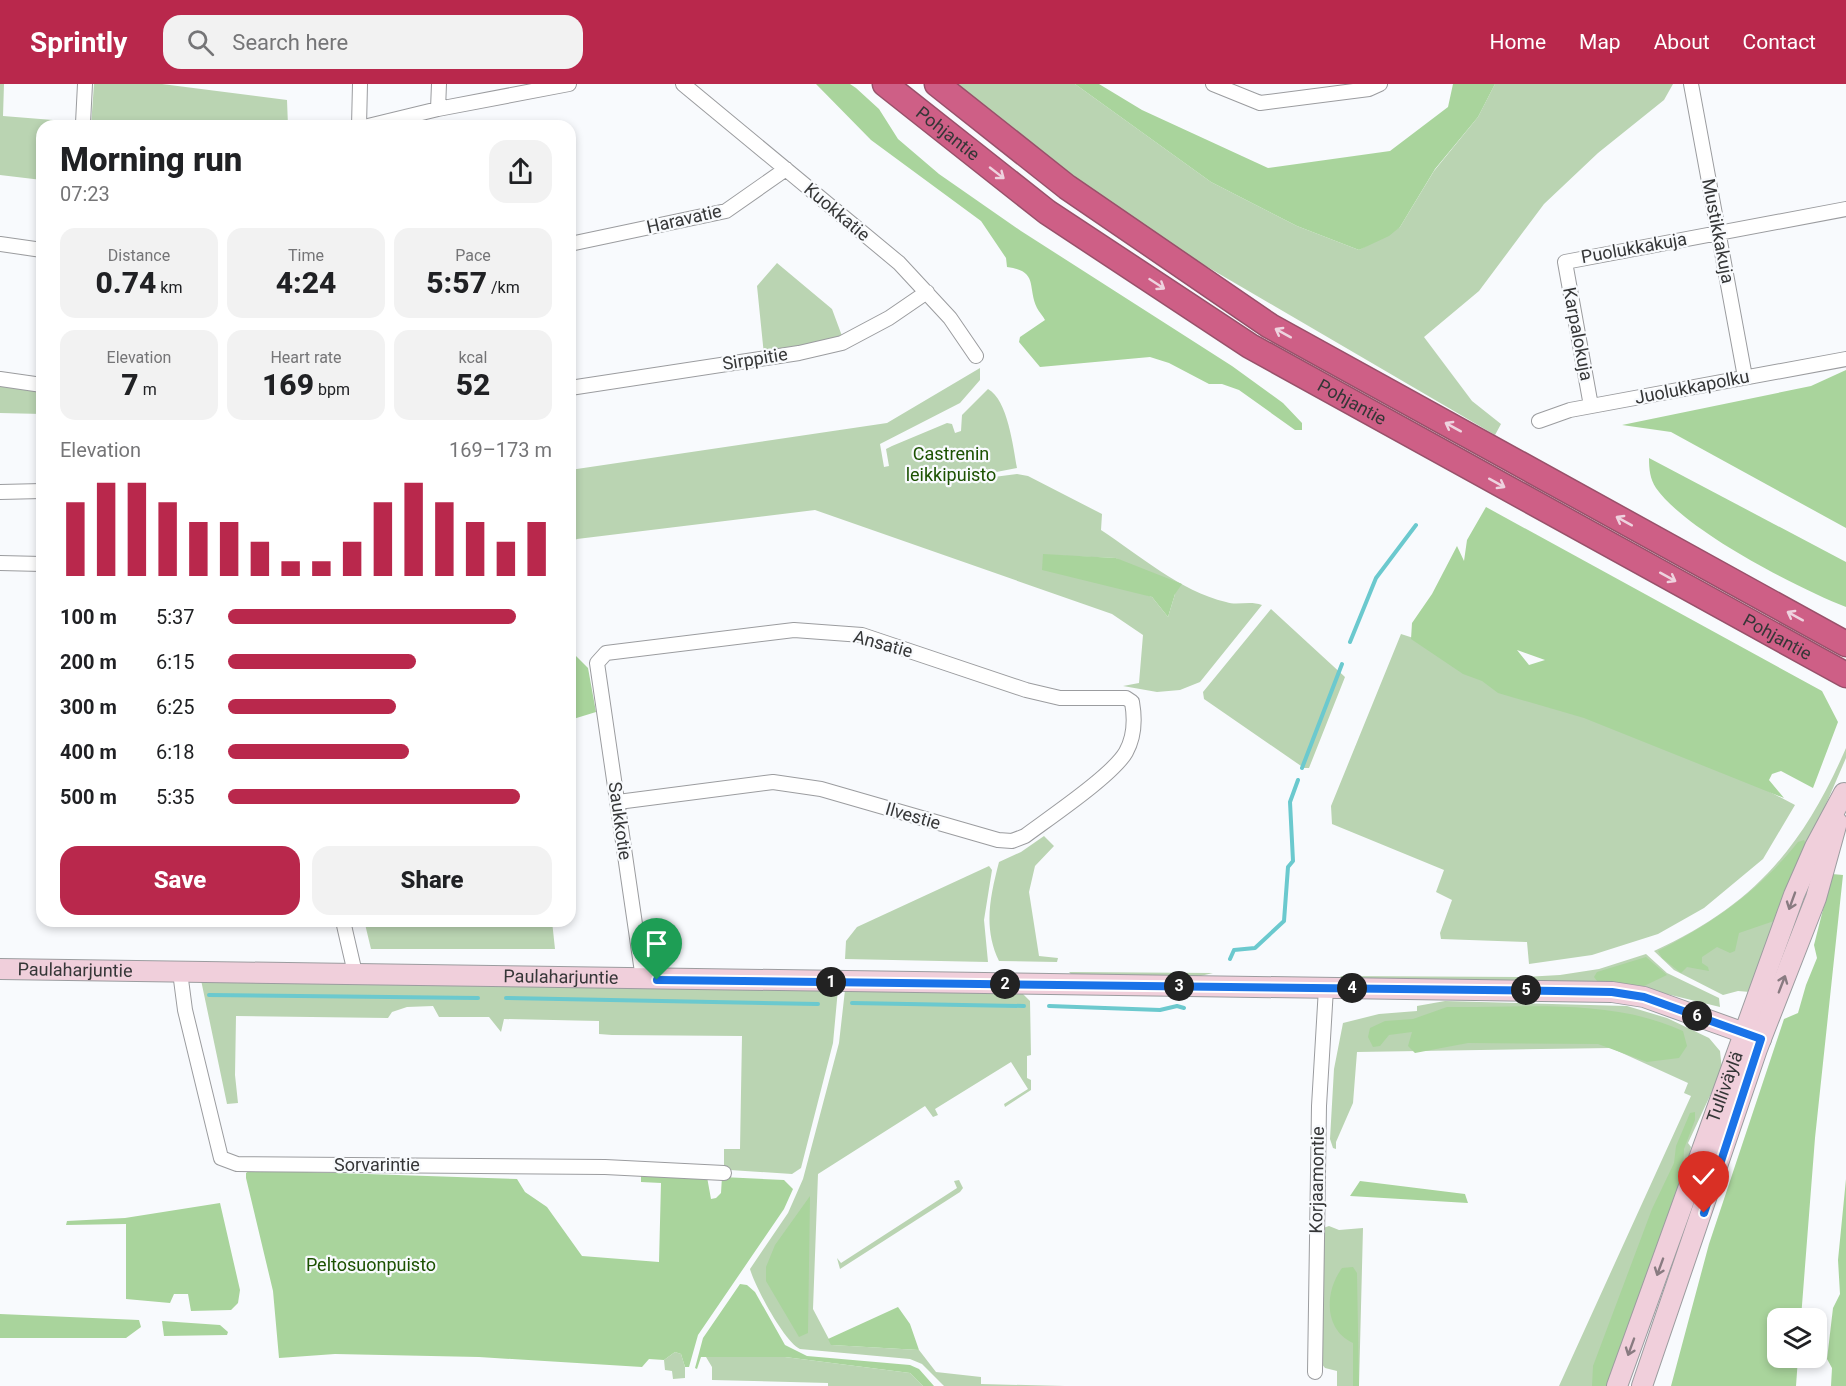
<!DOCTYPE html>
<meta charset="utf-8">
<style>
body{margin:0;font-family:Roboto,sans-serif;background:#f2f2f2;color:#202124;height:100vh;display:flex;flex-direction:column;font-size:22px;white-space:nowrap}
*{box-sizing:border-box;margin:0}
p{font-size:20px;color:#757577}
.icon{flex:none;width:33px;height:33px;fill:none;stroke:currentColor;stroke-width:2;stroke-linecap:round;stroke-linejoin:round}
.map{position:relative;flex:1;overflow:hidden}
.panel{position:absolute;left:36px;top:36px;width:540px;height:807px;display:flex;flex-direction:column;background:#fff;border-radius:18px;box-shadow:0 3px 9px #0003}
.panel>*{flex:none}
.controls{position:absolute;left:1767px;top:1224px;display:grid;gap:12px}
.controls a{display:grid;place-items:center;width:60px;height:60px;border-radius:12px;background:#fff;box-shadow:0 3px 9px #0003;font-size:30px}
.pin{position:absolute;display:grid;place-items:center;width:51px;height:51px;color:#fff;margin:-62px -26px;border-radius:50% 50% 50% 0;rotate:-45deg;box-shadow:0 0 6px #0007}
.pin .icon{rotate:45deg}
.km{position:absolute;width:30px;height:30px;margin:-15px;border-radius:50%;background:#222;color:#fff;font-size:16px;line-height:30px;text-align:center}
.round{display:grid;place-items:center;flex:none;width:63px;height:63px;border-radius:18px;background:#f2f2f2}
.headline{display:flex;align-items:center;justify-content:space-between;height:102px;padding:0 24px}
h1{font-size:33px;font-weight:800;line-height:45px}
.metrics{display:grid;grid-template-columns:repeat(3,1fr);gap:9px;height:102px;padding:6px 24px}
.metrics div{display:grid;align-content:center;border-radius:15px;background:#f2f2f2;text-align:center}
.metrics b{font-size:30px;font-weight:800}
.metrics small{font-size:16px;font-weight:400}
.metrics p{font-size:16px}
.chart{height:168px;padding:12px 24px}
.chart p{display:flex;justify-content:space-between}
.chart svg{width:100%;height:108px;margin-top:6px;stroke:#b9284c;stroke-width:6}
.primary-button{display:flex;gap:12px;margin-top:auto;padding:12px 24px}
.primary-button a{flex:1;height:69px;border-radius:18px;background:#b9284c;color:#fff;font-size:24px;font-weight:800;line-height:69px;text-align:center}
.primary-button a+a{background:#f2f2f2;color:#202124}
ul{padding:0 24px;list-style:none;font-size:20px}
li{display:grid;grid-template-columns:96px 72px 1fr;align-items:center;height:45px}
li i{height:15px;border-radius:8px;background:#b9284c}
header{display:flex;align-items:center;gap:36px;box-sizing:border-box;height:84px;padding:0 30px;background:#b9284c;color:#fff}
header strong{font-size:28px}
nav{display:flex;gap:33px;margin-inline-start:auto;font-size:21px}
.search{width:420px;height:54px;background:#f2f2f2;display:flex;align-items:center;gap:15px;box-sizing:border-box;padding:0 21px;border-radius:18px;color:#757577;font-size:22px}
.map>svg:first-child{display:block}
.green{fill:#bad4b2;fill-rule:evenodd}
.forest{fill:#a9d49c;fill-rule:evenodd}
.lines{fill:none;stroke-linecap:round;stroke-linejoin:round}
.stream{stroke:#6bc9ce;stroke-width:4}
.street-casing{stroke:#9b9c9f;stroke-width:16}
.secondary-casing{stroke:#9b9c9f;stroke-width:22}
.highway-casing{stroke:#98516a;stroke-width:27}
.street{stroke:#fff;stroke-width:14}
.secondary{stroke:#f0cfdb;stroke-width:20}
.highway{stroke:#ce5f86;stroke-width:24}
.oneway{stroke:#eed3df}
.oneway2{stroke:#897b81}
.route-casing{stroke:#fff;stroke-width:12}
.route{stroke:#1a73e8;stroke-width:8}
.labels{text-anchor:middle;stroke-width:4.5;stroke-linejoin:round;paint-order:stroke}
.street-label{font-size:18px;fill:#353637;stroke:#f8fafd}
.park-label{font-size:18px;fill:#1b5101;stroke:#f8fafd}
</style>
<header>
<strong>Sprintly</strong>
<div class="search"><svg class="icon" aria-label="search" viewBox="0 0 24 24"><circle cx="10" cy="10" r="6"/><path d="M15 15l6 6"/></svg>Search here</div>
<nav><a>Home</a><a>Map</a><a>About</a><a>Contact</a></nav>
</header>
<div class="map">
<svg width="1846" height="1302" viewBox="0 0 1846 1302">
<rect width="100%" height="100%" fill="#f8fafd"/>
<!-- green -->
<path class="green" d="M0,0H4L3,32L78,38V42H42V96L0,91Z
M94,0H162L287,16L288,42H91Z
M951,0H1075L1211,98L1297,142L1359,166L1400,143L1434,87L1478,33L1495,0H1673L1664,16L1598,69L1544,120L1479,207L1424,253L1472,317L1501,340L1495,351L1163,157L1026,59Z
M777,179L832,225L842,252L764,271L757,202Z
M980,284V296L960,319L880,360L884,383L889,382L886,365L892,362L947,339L952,340L955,349L961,347L962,331L988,305C1008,316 1013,363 1017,384L986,390V394L1017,390L1028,392L1102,430L1101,446C1139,471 1180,507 1226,518C1238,522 1249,516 1262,521L1200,598L1180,606L1157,608L1123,602L1139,599L1143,551L1112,530L815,426L577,455L570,459V386L887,339ZM1043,471L1116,474L1175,510L1168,533L1152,513Z
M0,299L42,305V330L0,329Z
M1271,525L1345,593L1309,684H1304L1204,615L1203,608Z
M1401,550L1575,606L1795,721L1763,775L1704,824L1658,850L1592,871L1529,880L1527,858L1441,855L1440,849L1452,816L1436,808L1444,786L1332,740L1331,722Z
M1846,664V674L1801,778L1750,908L1738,907L1723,911L1674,886L1654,867C1753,822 1803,763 1846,664Z
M1044,752L1054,762L1035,782L1029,808L1039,872L1058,874L1057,878L999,877C983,844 990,813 999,778L1021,768Z
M989,782L992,786L984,836L988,878L845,875L846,857L857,843Z
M383,837H552L555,865H371L365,840Z
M1646,870L1667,889L1719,914L1720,923L1642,904L1344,895L1340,892L1523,893L1560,891L1599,885Z
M1069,888L1213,889L1192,894L1072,891Z
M201,896L838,905L833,959L801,1084L792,1090L730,1086L724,1082V1065H740L742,952L612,951L599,950V937L504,935L501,948L489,933H439L433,922L407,923L392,928L388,934L236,932L235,991L238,1019L227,1020Z
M845,906L1021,908L1030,917L1031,971L1027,972V994L1031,996V1006L1005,1023L1004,1020L1028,1005L1011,978L935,1025L938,1031L933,1033L925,1022L818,1090L813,1225L832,1261L919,1266L936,1288L981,1293V1300L1065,1302H944L922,1280L910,1275L800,1265C784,1257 755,1203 750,1185L788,1129L803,1095L839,959Z
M1445,917L1627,922L1667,934L1709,954L1720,967L1722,986L1688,1059L1691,1063L1685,1091L1609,1302H1559L1691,1012L1684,1009L1688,999L1611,964L1357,968L1353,1019L1336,1058V1065L1333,1064L1330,1055L1334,985L1343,939L1379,930L1417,927V922Z
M959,1096L963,1104L960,1108L840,1185L837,1174L841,1179L957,1104L954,1097Z
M1329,1142L1339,1146L1363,1144L1359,1302H1337V1287L1325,1284L1321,1279L1323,1144Z
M675,1268L681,1270L685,1283V1294L673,1295L672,1287L665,1286L664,1276Z
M706,1273H785L910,1289L923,1302H828V1299L712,1296V1283Z"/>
<!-- forest -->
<path class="forest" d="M816,0H850L856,4L879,25L898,55L939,90L1021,147L1232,282L1283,319L1302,339V346H1295L1239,306L1222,300H1209L1169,279L1150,273L1040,283L1019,258L1020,253L1045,236C1043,232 1039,228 1037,224C1027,203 1039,187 1007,183L1006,174L981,137L871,56Z
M1075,0H1099L1142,26L1268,84L1390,67L1448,23L1453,0H1495L1478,33L1435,85L1400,143L1389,152L1359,166L1297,142L1211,98Z
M1846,286V444L1671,348L1622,341L1811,302Z
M1649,374L1846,478V523C1797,504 1685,446 1656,404C1650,395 1649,385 1649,374Z
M1486,423L1822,607L1838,638L1813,704L1781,687L1772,690L1769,696L1784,714L1584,634L1498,609L1482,597L1463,590L1411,555L1412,539L1432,510L1457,462L1464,477L1467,456ZM1517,566L1545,576L1529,581Z
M1043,470L1116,474L1182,500L1175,510L1168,533L1152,513L1042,486Z
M570,566L588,584L596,628L570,636Z
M1804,756L1807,762L1774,837L1739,849L1735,867L1730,869L1717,863L1702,873V879L1708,883L1709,887L1687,883L1681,889L1662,874L1658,867C1713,839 1759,807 1798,758Z
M1832,790L1843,791L1815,1054L1801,1234H1778V1274H1798L1796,1302H1671L1709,1160L1784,935L1798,929L1806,901L1817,874L1814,861Z
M1646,873L1667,891L1644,902L1597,897L1594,893L1597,888Z
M1447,923C1525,924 1611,914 1683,947L1687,962L1679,974L1647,978L1598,960L1468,959L1415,969L1408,962L1412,948L1389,951L1380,962L1373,963L1368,953L1370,944L1385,937L1413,935Z
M1695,1028V1036L1684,1065L1683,1088L1606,1302H1592L1593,1282L1652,1125L1674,1079L1676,1062L1690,1029Z
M250,1086L517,1095L525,1108L547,1123L582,1172L659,1178L661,1099L641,1098V1092L707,1093L711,1115L716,1114L721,1109L722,1093L784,1096L793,1105L784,1125L698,1251L689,1283H685L681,1270L675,1268L664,1276L649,1275L642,1283L479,1273L335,1270L279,1274L273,1207L246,1094V1089Z
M1846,1095V1302H1831L1832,1284L1827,1275L1833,1224L1840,1210L1838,1176Z
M1360,1097L1465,1110L1468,1119L1350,1112Z
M810,1112L808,1249L799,1253L766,1197V1183L775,1161Z
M220,1119L240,1206L238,1219L231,1226L191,1227L188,1210H174L170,1219L126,1215V1140L66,1141L67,1137L125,1134Z
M1353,1183L1357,1189L1359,1302H1353V1259C1323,1245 1325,1207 1342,1184Z
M740,1200L747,1201L755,1208L785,1261L807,1272L910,1281L919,1285L934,1302H923L910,1289L785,1273H701L697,1285L695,1284L703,1254Z
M898,1223L910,1240L919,1266L831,1261L828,1255Z
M0,1230L139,1236L141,1243L126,1254H0Z
M162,1237L220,1241L228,1248L227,1251L164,1252Z"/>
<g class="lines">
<!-- stream -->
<path class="stream" d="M1350,558L1376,494L1416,441
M1302,684L1342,580
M1230,875L1234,866L1255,864L1284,837L1288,783L1293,777L1290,718L1298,696
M209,911L478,914
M506,914L818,920
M852,919L1024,922
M1049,922L1160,926L1177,922L1184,924"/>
<!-- street casing -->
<g class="street-casing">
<path id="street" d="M683,0L899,179L950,234L976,272
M1213,0L1260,19L1369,5L1380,0
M1691,0L1745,293
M438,25L439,0
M83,39L85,0
M359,42L360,0
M368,42L438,25L569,0
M0,160L42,166
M570,160L726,127L786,85
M0,295L42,301
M570,304L799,269L842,259L889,234L927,208
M1591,322L1565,178L1846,125
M1539,337L1570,326L1846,275
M0,408L42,407
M0,479L42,480
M618,718L773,698L821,705L998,756L1012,757L1025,752C1049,734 1113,691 1126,668C1135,652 1135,635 1132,618L1126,614H1060L1026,606L862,551L794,546L606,569L597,579L643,895
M343,837L355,889
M180,888L185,926L221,1074L237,1080L605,1083L724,1089
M1315,1288L1319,1022L1326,904"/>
</g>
<!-- secondary casing -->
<g class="secondary-casing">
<g id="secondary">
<path id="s1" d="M0,885L1612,908L1644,913L1761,955"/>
<path id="s2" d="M1617,1302L1794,811L1815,763L1844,709"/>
<path d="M1642,1302L1757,965L1816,814L1837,738"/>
</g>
</g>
<!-- highway casing -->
<g class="highway-casing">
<g id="highway">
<path id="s3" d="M885,0L1047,128L1250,262L1846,591"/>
<path d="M937,0L1067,103L1270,242L1846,560"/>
</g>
</g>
<!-- street -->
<use href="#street" class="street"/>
<!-- secondary -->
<use href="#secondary" class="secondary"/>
<!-- highway -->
<use href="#highway" class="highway"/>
</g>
<!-- one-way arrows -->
<defs><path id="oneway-shaft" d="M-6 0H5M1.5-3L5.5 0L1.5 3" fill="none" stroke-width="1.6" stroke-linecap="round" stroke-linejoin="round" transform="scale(1.5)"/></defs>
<g class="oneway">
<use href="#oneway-shaft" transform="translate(997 89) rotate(38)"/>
<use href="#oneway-shaft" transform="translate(1157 200) rotate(33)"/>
<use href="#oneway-shaft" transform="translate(1283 249) rotate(-151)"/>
<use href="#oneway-shaft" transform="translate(1453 343) rotate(-151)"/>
<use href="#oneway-shaft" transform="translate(1497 399) rotate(29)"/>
<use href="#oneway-shaft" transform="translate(1624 437) rotate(-151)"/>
<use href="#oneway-shaft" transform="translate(1668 493) rotate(29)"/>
<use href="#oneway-shaft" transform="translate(1795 532) rotate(-151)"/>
</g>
<g class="oneway2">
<use href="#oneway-shaft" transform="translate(1792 817) rotate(110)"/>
<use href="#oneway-shaft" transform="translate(1782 900) rotate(-69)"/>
<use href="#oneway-shaft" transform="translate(1660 1183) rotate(110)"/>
<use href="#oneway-shaft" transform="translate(1631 1263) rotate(110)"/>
</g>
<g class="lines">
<!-- route casing -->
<g class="route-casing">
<path id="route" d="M657,896L1557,907L1612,908L1644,913L1761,955L1704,1129"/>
</g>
<!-- route -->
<use href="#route" class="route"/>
</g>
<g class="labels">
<!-- street labels -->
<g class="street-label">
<text dy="6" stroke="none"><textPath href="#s3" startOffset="80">Pohjantie</textPath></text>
<text transform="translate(837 128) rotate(40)" y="6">Kuokkatie</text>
<text transform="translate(684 135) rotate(-13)" y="6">Haravatie</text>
<text transform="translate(1718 147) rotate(79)" y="6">Mustikkakuja</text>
<text transform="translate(1634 164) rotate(-10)" y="6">Puolukkakuja</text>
<text transform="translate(1578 250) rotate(79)" y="6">Karpalokuja</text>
<text transform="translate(755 275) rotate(-9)" y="6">Sirppitie</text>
<text transform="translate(1692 303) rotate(-11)" y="6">Juolukkapolku</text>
<text dy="6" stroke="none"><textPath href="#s3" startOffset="566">Pohjantie</textPath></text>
<text dy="6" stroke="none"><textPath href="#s3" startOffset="1052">Pohjantie</textPath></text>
<text transform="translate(883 560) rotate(15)" y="6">Ansatie</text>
<text transform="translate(913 732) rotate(16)" y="6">Ilvestie</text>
<text transform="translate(620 737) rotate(82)" y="6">Saukkotie</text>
<text dy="6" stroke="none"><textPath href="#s1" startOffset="75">Paulaharjuntie</textPath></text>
<text dy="6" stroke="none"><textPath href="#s1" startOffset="561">Paulaharjuntie</textPath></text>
<text dy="6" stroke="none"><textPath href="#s2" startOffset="318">Tulliväylä</textPath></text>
<text x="377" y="1087">Sorvarintie</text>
<text transform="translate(1317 1096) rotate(-89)" y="6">Korjaamontie</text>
</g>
<!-- park labels -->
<g class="park-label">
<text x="951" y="376">Castrenin<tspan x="951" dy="21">leikkipuisto</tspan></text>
<text x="371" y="1187">Peltosuonpuisto</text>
</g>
</g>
</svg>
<div class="controls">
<a><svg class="icon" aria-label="layers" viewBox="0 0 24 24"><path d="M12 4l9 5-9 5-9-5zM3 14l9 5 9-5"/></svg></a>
</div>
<div class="pin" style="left:657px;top:896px;background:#1e9e55"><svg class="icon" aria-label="arrive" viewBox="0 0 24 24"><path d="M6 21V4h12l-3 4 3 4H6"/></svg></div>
<div class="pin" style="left:1704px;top:1129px;background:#d93025"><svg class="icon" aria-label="check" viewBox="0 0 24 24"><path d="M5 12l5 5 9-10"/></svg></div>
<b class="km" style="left:831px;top:898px">1</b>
<b class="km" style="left:1005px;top:900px">2</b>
<b class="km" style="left:1179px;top:902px">3</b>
<b class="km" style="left:1352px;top:904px">4</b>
<b class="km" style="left:1526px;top:906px">5</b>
<b class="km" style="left:1697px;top:932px">6</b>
<section class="panel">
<div class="headline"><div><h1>Morning run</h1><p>07:23</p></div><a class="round"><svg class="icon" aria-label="share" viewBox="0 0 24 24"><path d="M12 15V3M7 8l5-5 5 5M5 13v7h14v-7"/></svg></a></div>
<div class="metrics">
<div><p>Distance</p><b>0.74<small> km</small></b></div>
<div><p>Time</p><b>4:24</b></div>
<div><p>Pace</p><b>5:57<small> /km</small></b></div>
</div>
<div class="metrics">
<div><p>Elevation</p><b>7<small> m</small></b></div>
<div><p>Heart rate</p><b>169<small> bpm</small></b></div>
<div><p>kcal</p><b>52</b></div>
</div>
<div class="chart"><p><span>Elevation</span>169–173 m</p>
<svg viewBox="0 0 160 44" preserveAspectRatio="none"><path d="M5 44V14M15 44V6M25 44V6M35 44V14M45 44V22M55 44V22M65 44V30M75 44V38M85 44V38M95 44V30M105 44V14M115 44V6M125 44V14M135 44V22M145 44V30M155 44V22"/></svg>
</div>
<ul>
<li><b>100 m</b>5:37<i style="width:89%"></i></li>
<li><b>200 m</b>6:15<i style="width:58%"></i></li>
<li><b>300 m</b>6:25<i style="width:52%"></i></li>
<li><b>400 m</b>6:18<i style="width:56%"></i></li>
<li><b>500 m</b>5:35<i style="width:90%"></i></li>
</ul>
<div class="primary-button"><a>Save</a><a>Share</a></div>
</section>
</div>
